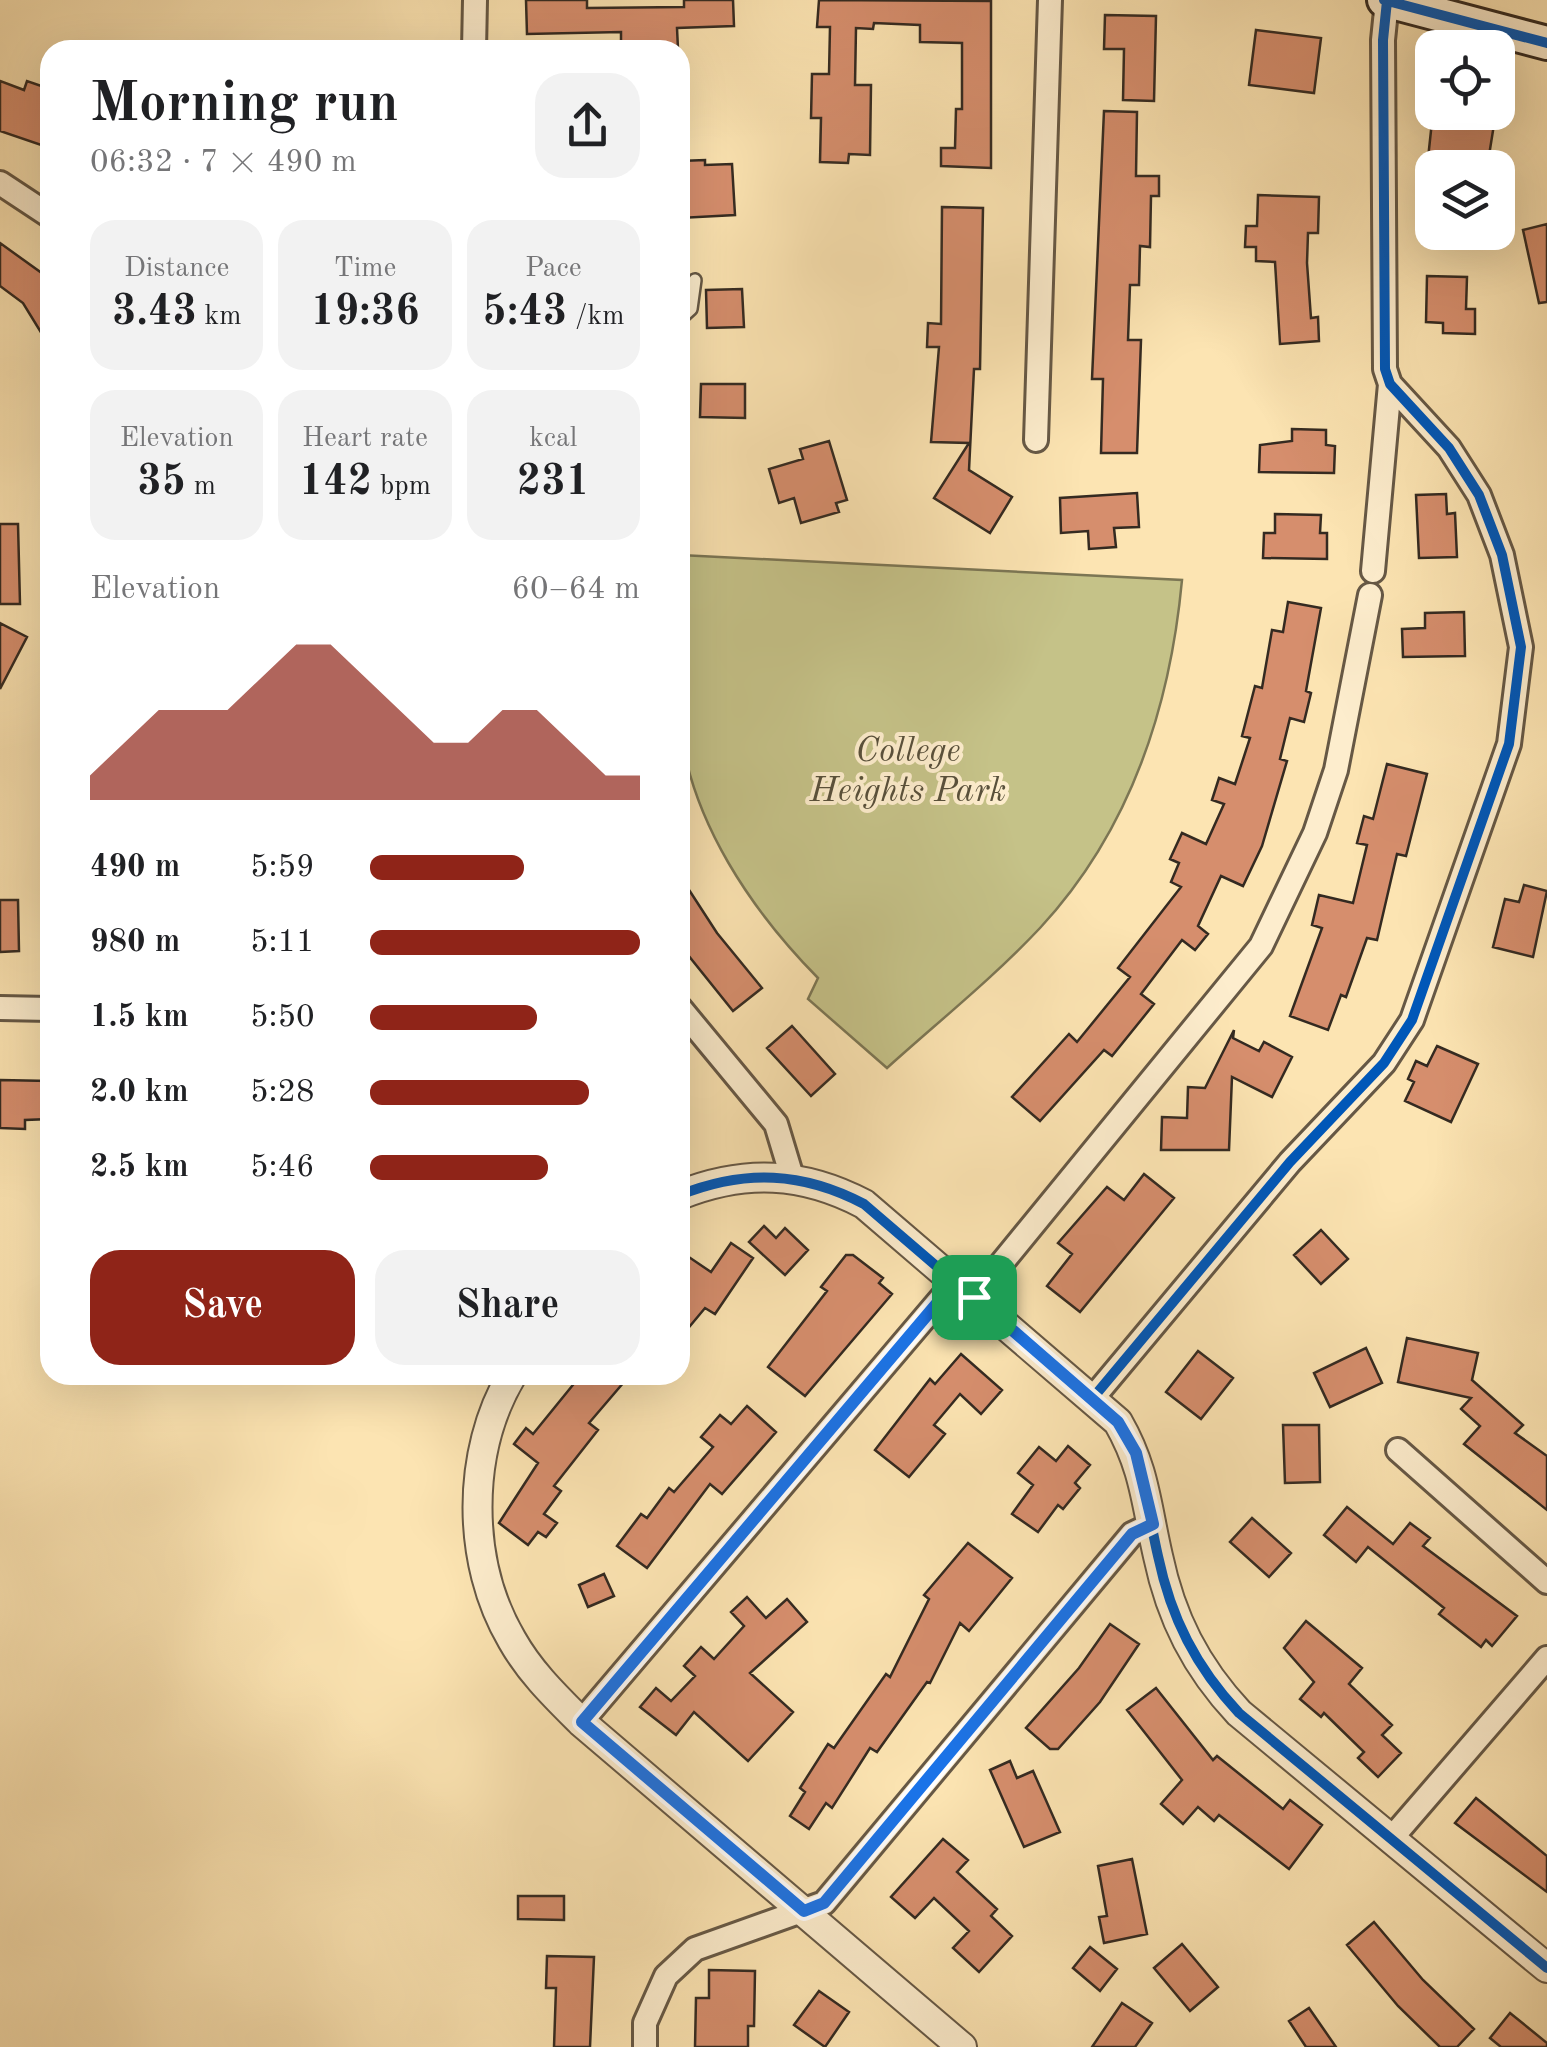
<!DOCTYPE html>
<meta charset="utf-8">
<style>
body{margin:0;font-family:"Old Standard TT",serif;background:#f2f2f2;color:#202124;height:100vh;display:flex;flex-direction:column;font-size:38px;white-space:nowrap}
*{box-sizing:border-box;margin:0}
p{font-size:32px;color:#757577}
.icon{flex:none;width:55px;height:55px;fill:none;stroke:currentColor;stroke-width:2;stroke-linecap:round;stroke-linejoin:round}
.map{position:relative;flex:1;overflow:hidden}
.sheet{position:absolute;left:40px;top:40px;width:650px;height:1345px;display:flex;flex-direction:column;background:#fff;border-radius:30px;box-shadow:0 10px 40px #0002}
.sheet>*{flex:none}
.controls{position:absolute;left:1415px;top:30px;display:grid;gap:20px}
.controls a{display:grid;place-items:center;width:100px;height:100px;border-radius:20px;background:#fff;box-shadow:0 10px 40px #0002;font-size:50px}
.pin{position:absolute;display:grid;place-items:center;width:85px;height:85px;color:#fff;margin:-42px;border-radius:20px;box-shadow:0 5px 15px #0006}
.round{display:grid;place-items:center;flex:none;width:105px;height:105px;border-radius:30px;background:#f2f2f2}
.summary{display:flex;align-items:center;justify-content:space-between;height:170px;padding:0 50px}
h1{font-size:55px;font-weight:700;line-height:75px}
.metrics{display:grid;grid-template-columns:repeat(3,1fr);gap:15px;height:170px;padding:10px 50px}
.metrics div{display:grid;align-content:center;border-radius:25px;background:#f2f2f2;text-align:center}
.metrics b{font-size:42px;font-weight:700}
.metrics small{font-size:28px;font-weight:400}
.metrics p{font-size:28px}
.chart{height:280px;padding:20px 50px}
.chart p{display:flex;justify-content:space-between}
.chart svg{width:100%;height:180px;margin-top:10px;fill:#8f2418;opacity:.7}
.primary-button{display:flex;gap:20px;margin-top:auto;padding:20px 50px}
.primary-button a{flex:1;height:115px;border-radius:30px;background:#8f2418;color:#fff;font-size:40px;font-weight:700;line-height:115px;text-align:center}
.primary-button a+a{background:#f2f2f2;color:#202124}
ul{padding:0 50px;list-style:none;font-size:32px}
li{display:grid;grid-template-columns:160px 120px 1fr;align-items:center;height:75px}
li i{height:25px;border-radius:12px;background:#8f2418}
.map>svg:first-child{display:block}
.green{fill:#c5c288;stroke:#7c7654;stroke-width:2.5}
.building{fill:#d68e6d;stroke:#342a21;stroke-width:2.5}
.lines{fill:none;stroke-linecap:round;stroke-linejoin:round}
.service-casing{stroke:#665845;stroke-width:16}
.minor-casing{stroke:#665845;stroke-width:28}
.tertiary-casing{stroke:#665845;stroke-width:32}
.secondary-casing{stroke:#342a21;stroke-width:38}
.service{stroke:#fdedcd;stroke-width:11}
.minor{stroke:#fdedcd;stroke-width:22}
.tertiary{stroke:#fdedcd;stroke-width:28}
.secondary{stroke:#fdedcd;stroke-width:32}
.cycleway-casing{stroke:#fdedcd;stroke-width:16}
.cycleway{stroke:#0057b8;stroke-width:10}
.route-casing{stroke:#fff;stroke-width:20}
.route{stroke:#1a73e8;stroke-width:12}
.labels{text-anchor:middle;stroke-width:8;stroke-linejoin:round;paint-order:stroke}
.park-label{font-size:35px;font-style:italic;fill:#58503b;stroke:#fdedcd}
</style>
<div class="map">
<svg width="1547" height="2047" viewBox="0 0 1547 2047">
<rect width="100%" height="100%" fill="#fce4b2"/>
<filter id="stains"><feTurbulence type="fractalNoise" baseFrequency=".002" numOctaves="4"/><feColorMatrix values="0 0 0 0 .2 0 0 0 0 .09 0 0 0 0 .02 0 0 0 .5 -.17"/></filter>
<radialGradient id="worn" r=".72"><stop offset=".6" stop-color="#630" stop-opacity="0"/><stop offset="1" stop-color="#630" stop-opacity=".3"/></radialGradient>
<!-- green -->
<path class="green" d="M680,555L1182,580C1170,709 1129,832 1040,928C993,978 938,1022 887,1068L808,999L818,978C752,911 691,822 680,725C674,670 680,611 680,555Z"/>
<!-- building -->
<path class="building" d="M526,0H587V8L684,7V0H733L734,26L677,28L678,49L621,50V32L527,34Z
M819,0L991,1V168L941,166V148H955L956,109H962V43L920,42V25L874,23L873,29L856,28L855,85H871L870,155L849,154L848,163L820,162L821,118H811L812,74H829L830,27H817Z
M1105,15L1156,16L1154,101L1123,100L1124,49H1104Z
M1256,30L1321,38L1314,93L1249,85Z
M0,81L24,90L27,81L50,89V148L0,131Z
M1104,111L1137,112L1136,176H1159V196H1151L1150,247L1140,246L1139,285H1130L1128,340H1141L1137,453H1101L1103,379H1092Z
M1433,112H1496L1487,168H1427Z
M705,160V165L732,164L735,215L680,218V161Z
M1258,195L1319,197L1318,233H1308L1307,263L1311,318L1318,317L1319,341L1280,344L1275,262L1256,261V247H1245L1246,226H1257Z
M942,207L983,208L980,369H974L969,470L1012,497L990,533L934,498L969,443L931,442L939,347H927L928,323L941,324Z
M1547,224V302L1539,303L1523,230Z
M0,243L50,279V347L23,303L0,286Z
M1427,276L1467,277L1466,309H1475V334L1443,333V323L1426,322Z
M742,289L744,327L707,328L706,290Z
M701,384H745V418L700,417Z
M1292,429L1326,430V445L1335,446L1334,473L1259,472L1260,445L1292,441Z
M829,441L847,500L836,503L839,512L801,523L794,498L779,503L769,469L803,459L800,449Z
M1137,493L1139,527L1114,528L1116,547L1089,549L1088,531L1061,533L1060,498Z
M1446,494L1447,514L1455,513L1457,557L1419,558L1416,495Z
M1275,514L1321,515L1320,533H1327V559L1263,558L1264,533H1275Z
M0,524H18L20,604H0Z
M1288,602L1321,608L1306,691L1311,693L1304,722L1290,718L1280,759L1287,761L1262,846L1243,886L1221,876L1198,926L1208,934L1195,950L1182,940L1141,994L1154,1004L1112,1056L1104,1050L1040,1121L1012,1097L1069,1034L1077,1042L1130,977L1118,968L1181,887L1171,882L1179,863L1170,859L1182,833L1206,844L1224,804L1212,800L1219,778L1235,784L1250,738L1242,736L1255,686L1262,688L1272,630L1283,632Z
M1464,612L1465,656L1403,657L1402,629L1425,628V613Z
M0,623L27,637L0,689Z
M1387,764L1427,774L1406,856L1397,854L1377,940L1367,938L1346,997L1341,995L1328,1030L1290,1016L1322,928L1312,925L1319,895L1353,903L1367,845L1357,843L1364,816L1373,819Z
M680,876L717,933L762,988L733,1011L680,945Z
M1524,885L1547,891L1533,957L1493,947L1505,899L1519,902Z
M0,900H18L19,951L0,952Z
M792,1026L835,1074L811,1096L767,1048Z
M1234,1030L1233,1038L1259,1051L1264,1042L1292,1057L1272,1097L1232,1077L1229,1150H1161L1162,1117L1187,1118L1188,1087L1205,1088Z
M1437,1046L1478,1064L1451,1122L1405,1101L1414,1082L1408,1079L1416,1061L1427,1066Z
M0,1080L50,1081V1119L25,1120V1129L0,1128Z
M1144,1174L1174,1198L1080,1312L1047,1286L1072,1254L1058,1243L1107,1187L1124,1200Z
M764,1226L776,1238L785,1228L808,1250L785,1275L749,1242Z
M1321,1230L1348,1259L1321,1284L1294,1255Z
M731,1243L753,1258L715,1314L705,1308L680,1338V1251L711,1272Z
M846,1255H853L883,1278L879,1283L892,1294L805,1396L768,1367L827,1291L821,1287Z
M1407,1338L1478,1353L1472,1380L1523,1425L1515,1433L1547,1456V1510L1464,1444L1480,1426L1461,1409L1471,1398L1398,1382Z
M1366,1348L1382,1383L1330,1407L1314,1373Z
M1198,1351L1233,1378L1201,1419L1166,1392Z
M961,1354L1002,1390L981,1414L960,1394L934,1425L945,1434L909,1477L875,1450L930,1379L935,1384Z
M581,1375H630L589,1423L598,1430L554,1486L561,1491L544,1514L557,1523L546,1537L538,1532L528,1545L499,1523L538,1463L514,1444L526,1428L533,1434Z
M747,1406L776,1432L722,1494L710,1484L647,1568L617,1546L641,1514L647,1518L669,1488L674,1492L713,1447L701,1437L720,1415L731,1424Z
M1283,1425H1319L1320,1482L1285,1483Z
M1068,1446L1090,1465L1075,1483L1080,1488L1063,1509L1058,1505L1038,1532L1012,1514L1033,1485L1018,1473L1039,1447L1056,1461Z
M1347,1507L1393,1544L1410,1523L1430,1538L1423,1546L1517,1616L1492,1646L1486,1640L1481,1647L1439,1614L1444,1608L1368,1547L1356,1562L1324,1535Z
M1252,1518L1291,1553L1269,1577L1230,1542Z
M968,1543L1012,1578L969,1631L960,1623L930,1683L927,1682L877,1752L870,1748L832,1808L826,1803L809,1829L790,1816L805,1792L800,1788L828,1744L834,1748L886,1674L890,1677L929,1599L924,1595Z
M604,1574L614,1596L588,1607L579,1585Z
M747,1597L766,1618L787,1599L807,1622L750,1673L793,1712L748,1761L694,1712L676,1735L640,1707L656,1688L671,1701L695,1676L684,1666L701,1647L714,1659L744,1626L731,1612Z
M1306,1621L1362,1668L1349,1684L1392,1725L1382,1735L1401,1753L1378,1777L1358,1758L1364,1752L1324,1713L1321,1717L1300,1699L1314,1682L1284,1648Z
M1110,1624L1139,1644L1100,1702L1058,1749H1050L1026,1728L1079,1668Z
M1156,1688L1213,1760L1217,1756L1283,1809L1290,1800L1322,1825L1289,1869L1219,1815L1214,1821L1198,1807L1183,1824L1161,1804L1182,1780L1127,1710Z
M1010,1761L1017,1778L1033,1771L1060,1832L1024,1847L990,1770Z
M1476,1798L1547,1856V1892L1455,1823Z
M943,1839L968,1860L957,1872L997,1909L991,1916L1012,1936L979,1972L953,1948L969,1931L934,1898L915,1918L891,1897Z
M1132,1859L1147,1934L1104,1943L1099,1917L1107,1916L1098,1866Z
M518,1896H564V1920L518,1919Z
M1374,1922L1423,1980L1474,2029L1457,2047H1440L1398,2006L1347,1945Z
M1182,1944L1218,1987L1190,2011L1154,1968Z
M1090,1947L1117,1969L1100,1991L1073,1968Z
M547,1956L594,1957L590,2047H554L556,1988H546Z
M709,1970L755,1971L754,2026H748V2047H695L696,1998H709Z
M819,1991L849,2012L825,2047L794,2025Z
M1122,2003L1152,2023L1135,2047H1092Z
M1309,2008L1336,2047H1306L1289,2021Z
M1510,2013L1547,2043V2047H1501L1490,2038Z"/>
<g class="lines">
<!-- service casing -->
<g class="service-casing">
<path id="service" d="M680,319L691,309L695,280"/>
</g>
<!-- minor casing -->
<g class="minor-casing">
<path id="minor" d="M474,50L475,0
M0,183L50,216
M1036,440L1050,0
M1373,571L1390,384
M0,1008L50,1009
M680,1008L776,1124L792,1177
M974,1297L1261,946L1315,833L1336,770L1370,595
M1092,1399L1290,1162L1384,1063L1412,1020L1509,744L1521,647L1502,555L1479,495L1449,448L1390,384L1385,369L1383,40L1387,1
M1398,1450L1547,1582
M581,1722L956,1281
M1390,1840L1547,1658
M645,2047V2023L666,1976L695,1949L824,1903L1132,1534L1153,1524"/>
</g>
<!-- tertiary casing -->
<g class="tertiary-casing">
<path id="tertiary" d="M680,1195C745,1169 803,1172 864,1204L1118,1422C1145,1469 1146,1504 1158,1556C1171,1618 1196,1667 1239,1713L1547,1968
M512,1375C466,1452 466,1562 512,1640C530,1672 555,1696 581,1722L962,2047"/>
</g>
<!-- secondary casing -->
<g class="secondary-casing">
<path id="secondary" d="M1384,0L1547,43"/>
</g>
<!-- service -->
<use href="#service" class="service"/>
<!-- minor -->
<use href="#minor" class="minor"/>
<!-- tertiary -->
<use href="#tertiary" class="tertiary"/>
<!-- secondary -->
<use href="#secondary" class="secondary"/>
<!-- cycleway casing -->
<g class="cycleway-casing">
<path id="cycleway" d="M1384,0L1547,43
M680,1195C745,1169 803,1172 864,1204L1118,1422C1145,1469 1146,1504 1158,1556C1171,1618 1196,1667 1239,1713L1547,1968
M1092,1399L1290,1162L1384,1063L1412,1020L1509,744L1521,647L1502,555L1479,495L1449,448L1390,384L1385,369L1383,40L1387,1"/>
</g>
<!-- cycleway -->
<use href="#cycleway" class="cycleway"/>
</g>
<g class="lines">
<!-- route casing -->
<g class="route-casing">
<path id="route" d="M956,1281L1118,1422L1136,1453L1153,1524L1132,1534L824,1903L804,1911L582,1722Z"/>
</g>
<!-- route -->
<use href="#route" class="route"/>
</g>
<g class="labels">
<!-- park labels -->
<g class="park-label">
<text x="908" y="761">College<tspan x="908" dy="40">Heights Park</tspan></text>
</g>
</g>
<rect width="100%" height="100%" filter="url(#stains)"/>
<rect width="100%" height="100%" fill="url(#worn)"/>
</svg>
<div class="controls">
<a><svg class="icon" aria-label="locate" viewBox="0 0 24 24"><circle cx="12" cy="12" r="6"/><path d="M12 2v4M12 18v4M2 12h4M18 12h4"/></svg></a>
<a><svg class="icon" aria-label="layers" viewBox="0 0 24 24"><path d="M12 4l9 5-9 5-9-5zM3 14l9 5 9-5"/></svg></a>
</div>
<div class="pin" style="left:974px;top:1297px;background:#1e9e55"><svg class="icon" aria-label="arrive" viewBox="0 0 24 24"><path d="M6 21V4h12l-3 4 3 4H6"/></svg></div>
<section class="sheet">
<div class="summary"><div><h1>Morning run</h1><p>06:32 · 7 × 490 m</p></div><a class="round"><svg class="icon" aria-label="share" viewBox="0 0 24 24"><path d="M12 15V3M7 8l5-5 5 5M5 13v7h14v-7"/></svg></a></div>
<div class="metrics">
<div><p>Distance</p><b>3.43<small> km</small></b></div>
<div><p>Time</p><b>19:36</b></div>
<div><p>Pace</p><b>5:43<small> /km</small></b></div>
</div>
<div class="metrics">
<div><p>Elevation</p><b>35<small> m</small></b></div>
<div><p>Heart rate</p><b>142<small> bpm</small></b></div>
<div><p>kcal</p><b>231</b></div>
</div>
<div class="chart"><p><span>Elevation</span>60–64 m</p>
<svg viewBox="0 0 160 44" preserveAspectRatio="none"><path d="M0 44V38L10 30L20 22L30 22L40 22L50 14L60 6L70 6L80 14L90 22L100 30L110 30L120 22L130 22L140 30L150 38L160 38V44z"/></svg>
</div>
<ul>
<li><b>490 m</b>5:59<i style="width:57%"></i></li>
<li><b>980 m</b>5:11<i style="width:100%"></i></li>
<li><b>1.5 km</b>5:50<i style="width:62%"></i></li>
<li><b>2.0 km</b>5:28<i style="width:81%"></i></li>
<li><b>2.5 km</b>5:46<i style="width:66%"></i></li>
</ul>
<div class="primary-button"><a>Save</a><a>Share</a></div>
</section>
</div>
